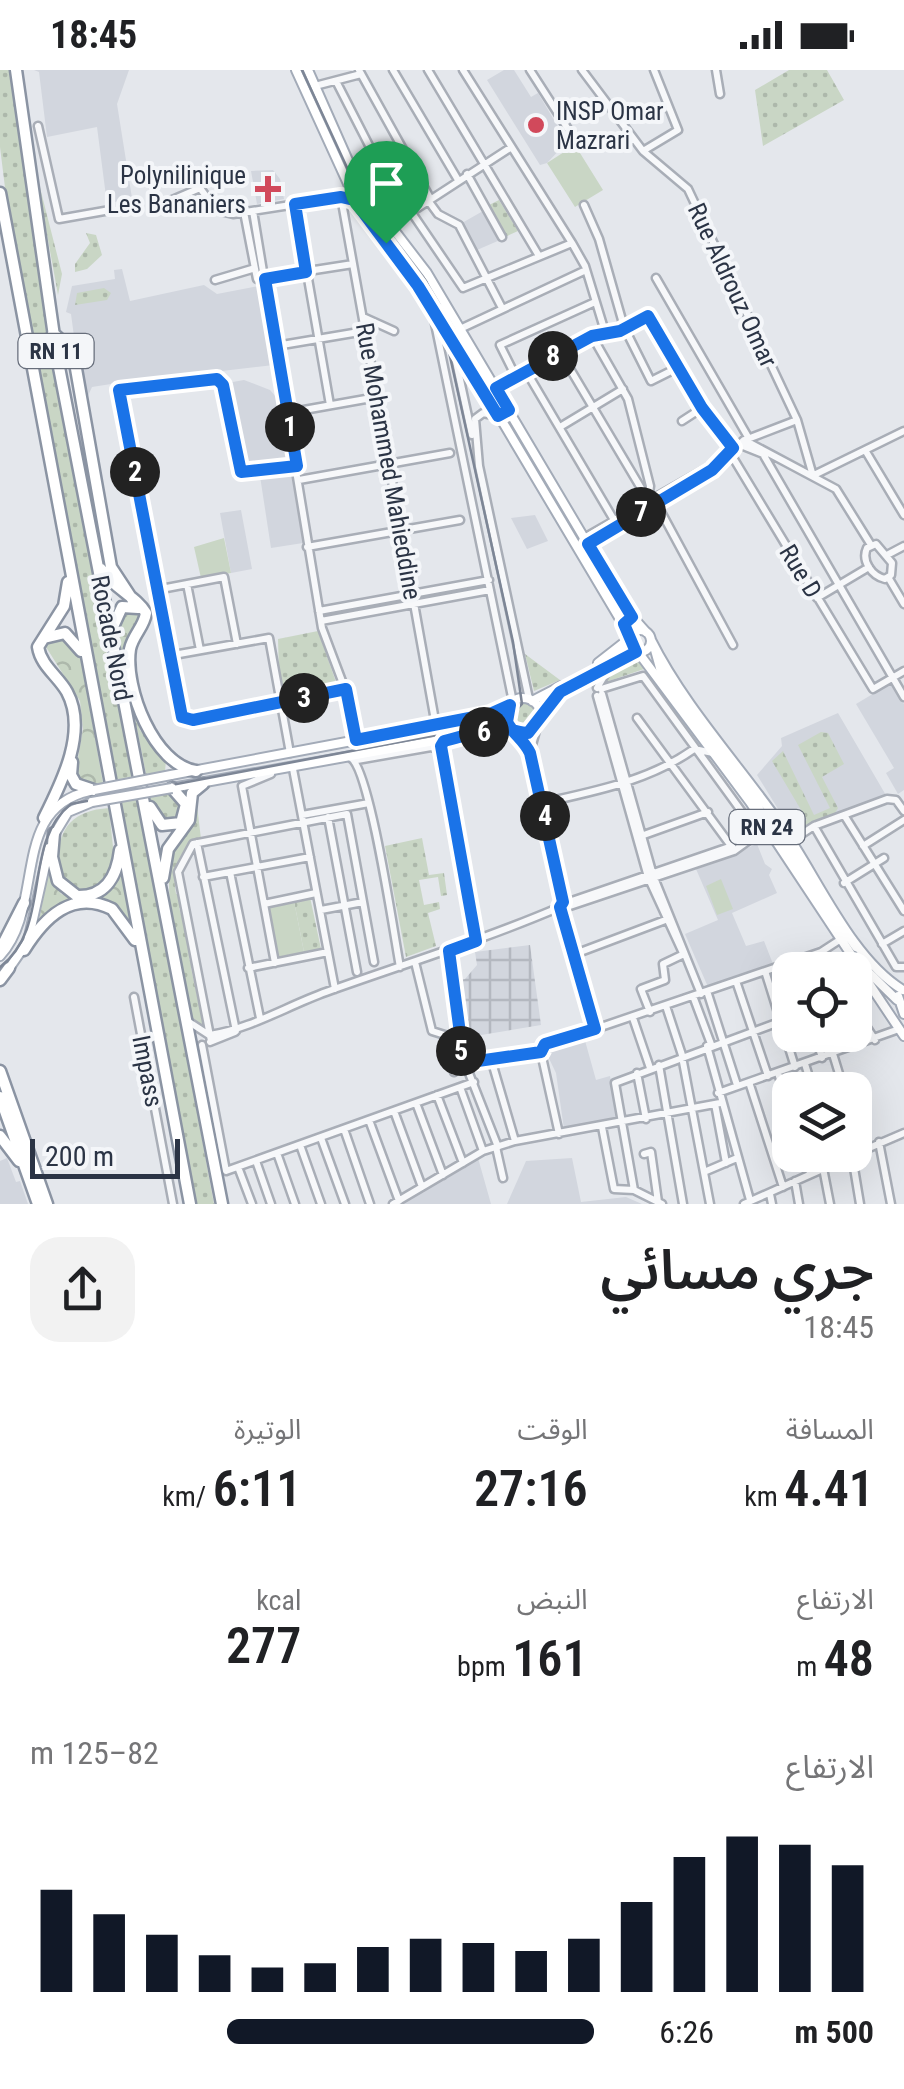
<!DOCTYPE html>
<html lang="ar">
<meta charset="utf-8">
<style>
body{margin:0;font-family:"Roboto Condensed","Noto Sans Arabic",sans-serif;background:#f2f2f2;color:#202124;direction:rtl;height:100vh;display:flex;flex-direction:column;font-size:38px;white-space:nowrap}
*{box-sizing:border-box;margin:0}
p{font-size:32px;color:#757577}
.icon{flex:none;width:55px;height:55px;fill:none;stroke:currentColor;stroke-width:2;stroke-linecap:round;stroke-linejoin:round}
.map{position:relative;height:1134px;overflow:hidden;direction:ltr}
.details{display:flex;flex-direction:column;background:#fff;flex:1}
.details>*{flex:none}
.buttons{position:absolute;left:772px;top:882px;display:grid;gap:20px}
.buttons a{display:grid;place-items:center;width:100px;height:100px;border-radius:20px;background:#fff;box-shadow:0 10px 40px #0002;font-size:50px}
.scale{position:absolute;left:30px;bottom:25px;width:150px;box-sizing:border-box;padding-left:10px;border:5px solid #2b3445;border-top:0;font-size:28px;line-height:35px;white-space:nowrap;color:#2b3445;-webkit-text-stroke:8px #f4f6f9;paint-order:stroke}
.pin{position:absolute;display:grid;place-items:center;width:85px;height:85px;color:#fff;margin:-102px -42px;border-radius:50% 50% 50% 0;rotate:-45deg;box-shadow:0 0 10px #0007}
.pin .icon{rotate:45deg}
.km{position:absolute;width:50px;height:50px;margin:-25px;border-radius:50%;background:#222;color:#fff;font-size:28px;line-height:50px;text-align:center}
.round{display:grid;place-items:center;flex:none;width:105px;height:105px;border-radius:30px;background:#f2f2f2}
.head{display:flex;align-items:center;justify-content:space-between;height:170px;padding:0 30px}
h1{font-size:55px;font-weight:600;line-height:75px}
.figures{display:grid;grid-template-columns:repeat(3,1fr);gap:15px;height:170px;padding:10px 30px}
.figures div{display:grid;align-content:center}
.figures b{font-size:50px;font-weight:600}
.figures small{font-size:28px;font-weight:400}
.figures p{font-size:28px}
.chart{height:280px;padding:20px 30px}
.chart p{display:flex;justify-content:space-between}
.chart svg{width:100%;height:180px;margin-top:10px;stroke:#111827;stroke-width:6}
ul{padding:0 30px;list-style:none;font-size:32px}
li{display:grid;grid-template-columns:160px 120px 1fr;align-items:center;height:75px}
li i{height:25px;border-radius:12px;background:#111827}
.status{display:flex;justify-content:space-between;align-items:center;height:70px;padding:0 50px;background:#fff;direction:ltr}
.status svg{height:28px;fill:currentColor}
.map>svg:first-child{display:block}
.built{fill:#d2d6de}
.industrial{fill:url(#industrial-grid)}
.green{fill:url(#green-dots)}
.forest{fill:url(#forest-crowns)}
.pitch{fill:#c9d6c5}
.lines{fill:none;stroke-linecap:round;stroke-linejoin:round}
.minor-casing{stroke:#a9aeb7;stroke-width:11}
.major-casing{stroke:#a3abb8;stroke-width:12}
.highway-casing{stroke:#8b94a3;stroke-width:15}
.minor{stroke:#f7f8fa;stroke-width:6}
.major{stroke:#fff;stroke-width:8}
.highway{stroke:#fff;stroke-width:10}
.tram{stroke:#7d8696;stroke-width:2.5}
.major-bridge-casing{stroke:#a3abb8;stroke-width:12;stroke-linecap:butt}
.major-bridge{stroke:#fff;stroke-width:8}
.route-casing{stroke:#fff;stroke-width:20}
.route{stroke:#1a73e8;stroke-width:12}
.poi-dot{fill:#d1495b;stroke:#f4f6f9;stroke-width:4}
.labels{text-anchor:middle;stroke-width:8;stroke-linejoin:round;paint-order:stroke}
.shield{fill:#f4f6f9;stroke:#676e7b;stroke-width:2.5}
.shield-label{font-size:22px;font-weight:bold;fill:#2b3445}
.poi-label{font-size:25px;fill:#2b3445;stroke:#f4f6f9;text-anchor:start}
.street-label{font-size:25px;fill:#2b3445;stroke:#f4f6f9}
</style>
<div class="status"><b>18:45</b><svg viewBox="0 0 49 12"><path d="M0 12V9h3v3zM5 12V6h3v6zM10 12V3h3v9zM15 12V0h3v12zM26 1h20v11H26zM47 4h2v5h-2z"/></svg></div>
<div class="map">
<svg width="904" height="1134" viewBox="0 0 904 1134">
<defs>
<pattern id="industrial-grid" width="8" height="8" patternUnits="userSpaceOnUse" patternTransform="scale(2.5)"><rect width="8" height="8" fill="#d2d6de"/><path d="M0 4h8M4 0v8" fill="none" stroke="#b4b8c0"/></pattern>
<pattern id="green-dots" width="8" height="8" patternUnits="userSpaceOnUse" patternTransform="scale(2.5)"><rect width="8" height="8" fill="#c9d6c5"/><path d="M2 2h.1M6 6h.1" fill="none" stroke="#adb8ab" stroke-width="1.8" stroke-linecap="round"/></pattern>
<pattern id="forest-crowns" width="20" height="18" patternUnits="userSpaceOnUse" patternTransform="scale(2.5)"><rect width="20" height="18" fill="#c9d6c5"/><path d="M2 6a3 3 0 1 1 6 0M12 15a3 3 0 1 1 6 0" fill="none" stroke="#adb8ab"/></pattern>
</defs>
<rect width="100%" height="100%" fill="#e4e7ec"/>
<!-- built -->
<path class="built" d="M34,0H129L117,34L132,128L107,134L97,57L47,67L39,2Z
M504,0H514L531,27L538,23L567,72L547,93L540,95L487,10Z
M273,100L280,109L284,129L257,134L251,101Z
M483,141L500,170L477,180L462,153Z
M122,199L130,231L204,215L217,224L259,216L274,295L111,314L92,317L88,326H82L71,244L66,242L72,216L115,209L114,200Z
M244,310L270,320L277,328L291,389L242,395L226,319L227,313Z
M291,401L303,473L271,478L260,406Z
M241,440L252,499L231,503L220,443Z
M535,445L548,471L527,479L511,448Z
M891,613L904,634V720L898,724L886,703L894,698L856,634Z
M838,643L887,727L791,760L757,705L782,676L781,668Z
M757,774L765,794L772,799L769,805L777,823L732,843L746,876L764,871L773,894L708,917L685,864L718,850L696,799Z
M584,967L596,1010L610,1006L619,1050L564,1059L556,1003L544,978Z
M7,1088L16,1112L20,1111L28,1134H0V1091Z
M478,1088L491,1134H402L461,1098Z
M572,1088L581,1132L626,1127L642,1134H507L526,1091Z"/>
<!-- industrial -->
<path class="industrial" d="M530,875L541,955L463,968L454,911L465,909L477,895L475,882Z"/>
<!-- green -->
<path class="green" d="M0,0H11L40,216L135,706L115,710L8,142L0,77Z
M789,0H827L844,30L763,76L755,20Z
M35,98L62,204L58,225Z
M499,130L518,161L505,167L487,136Z
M86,163L96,165L102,185L87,199L75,202V194L90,173Z
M104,218L111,223L107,230L75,235L77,223Z
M123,539H136L140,548L125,572V596L140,660L166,691L165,701L146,704L119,570L118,552Z
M318,561L336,612L332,617L286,625L279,604L278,569Z
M525,584L560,610L534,621Z
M635,590L647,598L606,612L617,594Z
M524,631L534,635L536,654L524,661L509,651Z
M821,662L828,663L844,694L822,707L838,738L834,745L791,760L807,750L772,691L783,681L814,745L830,738L798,675Z
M211,717L196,727L201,769C176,780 172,802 176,824H180L183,837L179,838L188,865L189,889L194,895L191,898L204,958L192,951C177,868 145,793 200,718Z
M171,721L182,731L183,747L172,756L154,743L150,728Z
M139,729L214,1134H196L118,733Z
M109,738L115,797L97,820L77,823L62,812C53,771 62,741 109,738Z
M422,768L429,805L444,803L447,825L441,826L438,807L419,810L424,835L439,832L440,839L428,843L436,876L406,887L385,776Z
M310,827L321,879L304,882L294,831Z"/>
<!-- forest -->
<path class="forest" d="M64,565L80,583L103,713L87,716L75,705L83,659L80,631L46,577L47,570Z
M120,796L132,858L120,842L92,830Z
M49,801L61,824L80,829L38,854Z"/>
<!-- pitch -->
<path class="pitch" d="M575,75L603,120L575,137L547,93Z
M224,468L231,503L201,508L194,477Z
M721,809L733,839L717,845L706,816Z
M294,831L304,882L277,887L267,836Z"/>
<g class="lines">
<!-- minor casing -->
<g class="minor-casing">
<path id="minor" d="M359,0L430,128
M393,0L458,110
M428,0L539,186
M463,0L572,173L585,196L606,265
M530,0L575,70H633
M582,0L643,81L688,119L797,350L813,406
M716,0L720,24
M336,11L378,93L463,218L572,173
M315,16L361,4
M38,56L59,149L110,140
M643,81L678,60L654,0
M467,104L502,167
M341,127L436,656
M427,129L438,144L459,155L502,238
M172,130L200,118L216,140L233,144L341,127L355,130
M295,134L330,335
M584,135L599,169L624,257L647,246L702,338L733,378
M253,141L322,558L348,627L356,670
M244,142L257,209L353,194
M390,156L510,78
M656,208L748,367
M215,210L252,199
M444,236L472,365
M433,244L513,632
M363,247L394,261
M460,259L586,200
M592,266L628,329L650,416L648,430
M276,276L365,261
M560,282L648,430
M526,301L614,450
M516,307L500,275L595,232
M496,318L592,266L620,261L624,257L651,311L677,298
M287,343L377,327
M498,346L483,343L475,349L479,396L529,629
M682,351L702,338
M560,357L623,319
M745,370L797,350
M738,374L763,384L904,627
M865,380L904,445
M729,381L873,619L904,601
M297,396L241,402L223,315L217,309L119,319L180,645L193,650L346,619
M814,405L904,361
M299,410L450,383
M653,427L733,575
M584,468L716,393
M588,474L712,400L744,370L836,419L871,475
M876,474L892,493L891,505L885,509C872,506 861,491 867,478Z
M307,477L460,450
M887,485L904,476
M888,507L904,534
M187,514L200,580
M156,520L224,507L237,574
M817,528L869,497
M319,541L489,510
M321,551L490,520
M168,586L269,568L290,683
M597,618L609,598
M601,619L643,606L758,764
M602,624L653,805L701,924
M597,626L648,807L683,883
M637,648L734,780
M517,663L530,683L563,832
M444,671L440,681L476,871
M530,682L537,657
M351,688C370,700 394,865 400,897
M357,690L431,677L440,680
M293,699L335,919
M271,704L242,716L275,893
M542,733C595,721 649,711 694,679L713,683
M302,745L369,733
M844,745L904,841
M328,747L357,902
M814,756L896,897H904
M641,766L708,742
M791,771L814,756L887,729L896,730L904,741
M197,773L236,961
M863,776L904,750
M230,802L260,948
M203,807L310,787
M844,813L884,788
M566,833L732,776
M264,834L316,823
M567,837L734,781L767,757
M321,840L363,832
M562,840L595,959L821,882L841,869
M882,874L904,861
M449,881L465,993L498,1077
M821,882L832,900
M575,884L668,849
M415,892L432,961L448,966L454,1002
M248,898L328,882
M765,901L795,997
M736,911L768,1006
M707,921L737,1015
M855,925L871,917
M693,926L711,974
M134,927L173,1134
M666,936L682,985
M855,939L875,970
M650,942L641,919L665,910L663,894L684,884
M633,948L650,998
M186,950L209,965
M210,965C250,959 287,936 326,922C404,894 483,870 560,837
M815,965L822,988
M211,971L178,802L193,774L347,744L374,892
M210,972L235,962
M202,975L226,1101L474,1012
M707,976L750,1130
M833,984L844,1020
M491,989L515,1071
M683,992L710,1134
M465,993L541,981
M805,994L813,1020
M659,995L683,1134
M637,1003L646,1049
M778,1003L790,1041
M749,1012L783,1117
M460,1017L483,1081
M718,1023L899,959
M437,1025L463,1093
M416,1033L443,1105
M715,1034L726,1093
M394,1041L422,1117
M369,1050L399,1131
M855,1054L863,1079
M602,1057L614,1119L634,1120L662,1134
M344,1059L370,1134
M559,1064L540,978L595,959
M321,1068L345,1134
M879,1072L891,1134
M300,1075L321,1134
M496,1077L503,1108
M277,1083L295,1134
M644,1084L651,1082L658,1132
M855,1084L904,1063
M804,1085L810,1103
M852,1086L860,1134
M256,1091L271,1134
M238,1097L252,1134
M823,1098L830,1134
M704,1102L737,1088
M795,1111L799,1134
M634,1120L615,1013L790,948
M770,1124L772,1134
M393,1134L483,1081L515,1071L720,1033
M744,1134L854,1085"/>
</g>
<!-- major casing -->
<g class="major-casing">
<path id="major" d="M296,0L360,140L402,192L467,292L630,566
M308,0L358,113L427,203L628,542L646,562
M629 571a11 11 0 1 1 22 0a11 11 0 1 1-22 0Z
M651,570C684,636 738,694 780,754C816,804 850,888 903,920
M655,580L660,598L856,877
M638,582L750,732L852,886L897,930
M598,593L630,568
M505 646a18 18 0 1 1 36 0a18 18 0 1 1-36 0Z
M532,631L561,616
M541,649L560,622L636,581
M171,705L490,645L510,635
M172,718L496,660L514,661
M54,765L68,742L92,732
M0,886C46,836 9,738 90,721
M8,900L28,871L49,778
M862,903L904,966
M898,926L904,944"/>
</g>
<!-- highway casing -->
<g class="highway-casing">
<path id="highway" d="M16,0L57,287L222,1134
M0,123L190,1134
M53,263L68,277L75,293L111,497L132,529
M101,499C114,519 136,526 146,543C144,557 133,565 130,579C124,618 154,695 196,701
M112,559L122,537L138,538
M44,568L65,563L81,581
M72,692L71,705L76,714L94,720
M150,737L162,755L181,753L186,734L172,718
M44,748C62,712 88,661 67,622C58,606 41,596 38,577L64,536L68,512
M54,763L52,787L58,811L77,826C106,827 117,806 120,780
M163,808L168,779L189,750L192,723L203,714
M0,880L24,833
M24,880C44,848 72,819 112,839L135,870
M0,910L9,898
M0,1001L47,1134
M0,1027L38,1134
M0,1066L19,1091"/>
</g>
<!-- minor -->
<use href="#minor" class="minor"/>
<!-- major -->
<use href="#major" class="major"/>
<!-- highway -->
<use href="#highway" class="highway"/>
<!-- tram -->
<path class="tram" d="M0,897C53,857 21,773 71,734L505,652L522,634L513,572L440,241L426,211L362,130L302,0"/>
<!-- major-bridge casing -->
<g class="major-bridge-casing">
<path id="major-bridge" d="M94,720L171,705
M92,732L172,718"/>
</g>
<!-- major-bridge -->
<use href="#major-bridge" class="major-bridge"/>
</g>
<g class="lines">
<!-- route casing -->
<g class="route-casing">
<path id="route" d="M386,173L354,130L341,127L295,134L306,202L265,209L297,396L241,402L223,315L217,309L119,320L182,647L193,650L346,619L356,670L490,644L510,635L507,652C513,664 524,670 530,683L563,832L560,837L595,959L545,974L541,982L464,993L449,881L476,871L441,676L444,671C462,667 484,658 503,659C513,659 519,663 528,663L560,622L636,582L624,554L632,547L588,474L712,400L733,378L702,338L648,246L620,261L592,266L496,318L509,340L498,346L418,216L386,173"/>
</g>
<!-- route -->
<use href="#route" class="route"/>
</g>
<!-- markers -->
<g class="poi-dot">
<circle cx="536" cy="55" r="10"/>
<path d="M263 104h10v10h10v10h-10v10h-10v-10h-10v-10h10z"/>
</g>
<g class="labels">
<!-- shield labels -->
<g class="shield">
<rect x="18.5" y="264" width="75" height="34" rx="8"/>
<rect x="729.5" y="740" width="75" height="34" rx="8"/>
</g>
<g class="shield-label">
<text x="56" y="289">RN 11</text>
<text x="767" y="765">RN 24</text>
</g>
<!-- poi labels -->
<g class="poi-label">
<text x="556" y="50">INSP Omar<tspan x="556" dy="29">Mazrari</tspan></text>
<text x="246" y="114" text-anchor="end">Polynilinique<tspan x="246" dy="29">Les Bananiers</tspan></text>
</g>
<!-- street labels -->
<g class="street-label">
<text transform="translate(733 215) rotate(65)" y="9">Rue Aldrouz Omar</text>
<text transform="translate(389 391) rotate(80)" y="9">Rue Mohammed Mahieddine</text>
<text transform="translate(801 501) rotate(59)" y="9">Rue D</text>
<text transform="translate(112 568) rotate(79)" y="9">Rocade Nord</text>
<text transform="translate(148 1001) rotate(79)" y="9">Impass</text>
</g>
</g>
</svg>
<div class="buttons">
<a><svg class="icon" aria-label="locate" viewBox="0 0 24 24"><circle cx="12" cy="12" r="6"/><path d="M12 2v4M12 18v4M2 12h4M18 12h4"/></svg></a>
<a><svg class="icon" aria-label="layers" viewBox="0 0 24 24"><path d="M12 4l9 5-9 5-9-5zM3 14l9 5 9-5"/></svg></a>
</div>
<div class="scale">200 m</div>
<div class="pin" style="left:386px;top:173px;background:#1e9e55"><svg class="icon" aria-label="arrive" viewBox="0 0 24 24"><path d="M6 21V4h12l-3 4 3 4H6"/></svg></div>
<b class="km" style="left:290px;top:357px">1</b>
<b class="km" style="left:135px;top:402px">2</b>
<b class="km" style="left:304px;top:628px">3</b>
<b class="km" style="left:545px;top:746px">4</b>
<b class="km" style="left:461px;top:981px">5</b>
<b class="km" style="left:484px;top:662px">6</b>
<b class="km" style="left:641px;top:442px">7</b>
<b class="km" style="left:553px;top:286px">8</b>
</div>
<section class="details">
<div class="head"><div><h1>جري مسائي</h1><p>18:45</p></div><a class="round"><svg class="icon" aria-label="share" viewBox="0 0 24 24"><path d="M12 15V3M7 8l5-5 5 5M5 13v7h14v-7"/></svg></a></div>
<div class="figures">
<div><p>المسافة</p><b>4.41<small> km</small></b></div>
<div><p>الوقت</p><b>27:16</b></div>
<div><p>الوتيرة</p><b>6:11<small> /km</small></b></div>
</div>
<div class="figures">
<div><p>الارتفاع</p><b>48<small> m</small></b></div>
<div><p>النبض</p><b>161<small> bpm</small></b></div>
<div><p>kcal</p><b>277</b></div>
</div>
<div class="chart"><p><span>الارتفاع</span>82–125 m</p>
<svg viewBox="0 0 160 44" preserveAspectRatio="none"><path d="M5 44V19M15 44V25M25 44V30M35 44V35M45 44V38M55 44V37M65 44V33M75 44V31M85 44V32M95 44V34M105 44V31M115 44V22M125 44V11M135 44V6M145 44V8M155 44V13"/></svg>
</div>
<ul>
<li><b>500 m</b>6:26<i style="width:65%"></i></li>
</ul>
</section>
